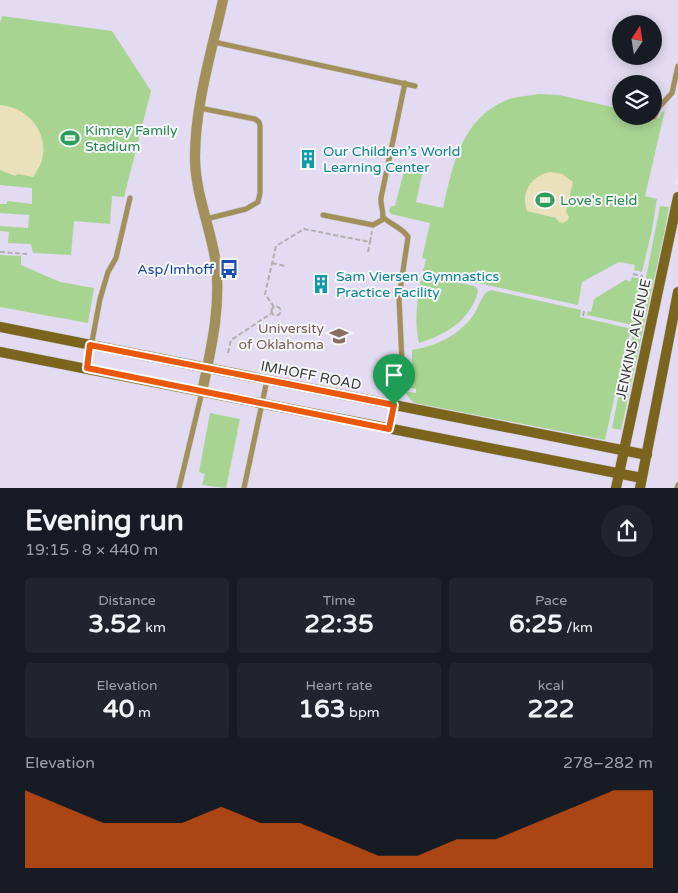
<!DOCTYPE html>
<meta charset="utf-8">
<style>
body{margin:0;font-family:"Varela Round",sans-serif;background:#20242c;color:#f1f3f6;height:100vh;display:flex;flex-direction:column;font-size:19px;white-space:nowrap}
*{box-sizing:border-box;margin:0}
p{font-size:16px;color:#9ea1a6}
.icon{flex:none;width:28px;height:28px;fill:none;stroke:currentColor;stroke-width:2;stroke-linecap:round;stroke-linejoin:round}
.map{position:relative;height:488px;overflow:hidden}
.side{display:flex;flex-direction:column;background:#171b24;flex:1}
.side>*{flex:none}
.needle{width:32px;rotate:12deg}
.controls{position:absolute;left:612px;top:15px;display:grid;gap:10px}
.controls a{display:grid;place-items:center;width:50px;height:50px;border-radius:50%;background:#171b24;box-shadow:0 2px 12px #0003;font-size:25px}
.pin{position:absolute;display:grid;place-items:center;width:42px;height:42px;color:#fff;margin:-51px -21px;border-radius:50% 50% 50% 0;rotate:-45deg;box-shadow:0 0 5px #0007}
.pin .icon{rotate:45deg}
.round{display:grid;place-items:center;flex:none;width:52px;height:52px;border-radius:26px;background:#20242c}
.head{display:flex;align-items:center;justify-content:space-between;height:85px;padding:0 25px}
h1{font-size:28px;font-weight:700;line-height:38px}
.figures{display:grid;grid-template-columns:repeat(3,1fr);gap:8px;height:85px;padding:5px 25px}
.figures div{display:grid;align-content:center;border-radius:5px;background:#20242c;text-align:center}
.figures b{font-size:25px;font-weight:700}
.figures small{font-size:14px;font-weight:400}
.figures p{font-size:14px}
.chart{height:140px;padding:10px 25px}
.chart p{display:flex;justify-content:space-between}
.chart svg{width:100%;height:90px;margin-top:5px;fill:#ea580c;opacity:.7}
.map>svg:first-child{display:block}
.education{fill:#e2dbf1;fill-rule:evenodd}
.green{fill:#a8d492}
.sand{fill:#eae0bb}
.lines{fill:none;stroke-linecap:round;stroke-linejoin:round}
.lane-casing{stroke:#c5c6c8;stroke-width:6}
.street-casing{stroke:#c5c6c8;stroke-width:11}
.secondary-casing{stroke:#c5c6c8;stroke-width:11}
.path{stroke:#b0b0b2;stroke-width:2;stroke-dasharray:5 2.5;stroke-linecap:butt}
.lane{stroke:#a28f5a;stroke-width:5}
.street{stroke:#a28f5a;stroke-width:10}
.secondary{stroke:#7b641e;stroke-width:10}
.route-casing{stroke:#fff;stroke-width:10}
.route{stroke:#ea580c;stroke-width:6}
.labels{text-anchor:middle;stroke-width:4;stroke-linejoin:round;paint-order:stroke}
.leisure-label{font-size:14px;fill:#27864d;stroke:#f5f7f8;text-anchor:start}
.culture-label{font-size:14px;fill:#0d838f;stroke:#f5f7f8;text-anchor:start}
.transit-label{font-size:14px;fill:#164399;stroke:#f5f7f8;text-anchor:end}
.education-label{font-size:14px;fill:#785e54;stroke:#f5f7f8;text-anchor:end}
.street-label{font-size:14px;fill:#39393a;stroke:#f5f7f8}
</style>
<div class="map">
<svg width="678" height="488" viewBox="0 0 678 488">
<rect width="100%" height="100%" fill="#e8e9eb"/>
<!-- education -->
<path class="education" d="M0,0H678V169L675,184L678,185V488H0ZM621,24H654V56H621ZM621,84H654V116H621Z"/>
<!-- green -->
<path class="green" d="M2,16L112,31L151,91L124,197L112,196L110,224L74,221L71,255L33,253L31,244L8,243L9,232L0,231V226L28,228L29,215L0,213V204H7V201L32,204V188L0,185V23Z
M538,94L559,95L621,109V116L659,118L661,113L665,110L645,196L657,199L652,230L642,272L634,270L635,265L619,262L582,282L578,305L423,271L426,259L422,258L430,223L391,214L389,211L391,206H395L406,163L424,165L416,202L443,208C453,165 461,119 507,100C517,96 528,96 538,94Z
M660,206L669,207L664,234L621,430L612,428L628,349L637,324Z
M0,255L21,256V265L60,282L94,288L88,323L0,307Z
M422,275L474,286L477,288L478,292C469,321 447,334 419,343C414,321 417,297 422,275Z
M632,277L641,279L633,325L587,315L588,311L591,312L594,299L625,280L631,281Z
M491,290L581,310L580,317L632,329L626,344L605,440L415,403L410,399L404,391L416,393V389L408,387L412,369V350C436,346 459,336 474,314C480,306 481,293 491,290Z
M210,413L240,419L226,488L202,485L205,474L199,472Z"/>
<!-- sand -->
<path class="sand" d="M0,105C28,107 51,134 41,163C39,168 36,172 33,177L18,174L15,176L0,170Z
M550,172L562,174L573,182L566,212L569,217L568,220L563,223L559,222L556,218L527,211C520,193 531,176 550,172Z"/>
<g class="lines">
<!-- lane casing -->
<g class="lane-casing">
<path id="lane" d="M214,42L415,86
M200,108L255,119L259,122L260,126V193L258,202L246,209L206,219
M654,117L660,106L672,93L678,66
M323,215L373,225L382,220C385,212 380,207 381,198L405,83
M383,217C391,225 403,228 408,237L399,298L402,362L389,428
M87,368L100,299L108,272L116,258L130,198
M179,488L202,392
M244,488L267,380
M677,488L678,485"/>
</g>
<!-- street casing -->
<g class="street-casing">
<path id="street" d="M202,392C211,349 221,308 216,264C211,228 195,194 195,157C195,105 212,50 223,0"/>
</g>
<!-- secondary casing -->
<g class="secondary-casing">
<path id="secondary" d="M0,327L647,455
M0,352L642,478
M616,488L678,197
M640,488L678,292"/>
</g>
<!-- path -->
<path class="path" d="M0,252L27,254
M368,252L370,242
M272,263L285,266
M633,274L643,276
M271.5 311a4.5 4.5 0 1 1 9 0a4.5 4.5 0 1 1-9 0Z
M274,307L265,294L276,246L304,229L370,242L372,231
M583,316L584,311
M228,353L231,340L272,313"/>
<!-- lane -->
<use href="#lane" class="lane"/>
<!-- street -->
<use href="#street" class="street"/>
<!-- secondary -->
<use href="#secondary" class="secondary"/>
</g>
<g class="lines">
<!-- route casing -->
<g class="route-casing">
<path id="route" d="M90,345L394,405L389,429L87,368Z"/>
</g>
<!-- route -->
<use href="#route" class="route"/>
</g>
<!-- icons -->
<defs>
<g id="stadium-bare" transform="scale(1.5)"><path d="M0-5a6.5 5 0 1 0 0 10a6.5 5 0 1 0 0-10ZM-3.5-1.8h7v3.6h-7Z" fill="#2e9e5b" stroke="#f5f7f8" stroke-width="2.5" paint-order="stroke"/></g>
<g id="building-bare" transform="scale(1.5)"><path d="M-4-6H4V6H1V3H-1V6H-4ZM-2.5-4.3h1.7v1.8h-1.7ZM.8-4.3h1.7v1.8H.8ZM-2.5-1h1.7V.8h-1.7ZM.8-1h1.7V.8H.8Z" fill="#0f9aa8" stroke="#f5f7f8" stroke-width="2.5" paint-order="stroke"/></g>
<g id="bus-bare" transform="scale(1.5)"><path d="M-5-6H5V4H4V6H2V4H-2V6H-4V4H-5ZM-3.5-4V0h7V-4ZM-3.5 1.2v1.5H-2V1.2ZM2 1.2v1.5H3.5V1.2Z" fill="#1a4fb4" stroke="#f5f7f8" stroke-width="2.5" paint-order="stroke"/></g>
<g id="university-bare" transform="scale(1.5)"><path d="M0-5L7-2L0 1L-7-2ZM-4 1L0 2.5L4 1V4Q0 6-4 4Z" fill="#8d6e63" stroke="#f5f7f8" stroke-width="2.5" paint-order="stroke"/></g>
</defs>
<g fill-rule="evenodd">
<use href="#stadium-bare" x="70" y="138"/>
<use href="#building-bare" x="308" y="159"/>
<use href="#stadium-bare" x="545" y="200"/>
<use href="#bus-bare" x="229" y="269"/>
<use href="#building-bare" x="321" y="284"/>
<use href="#university-bare" x="339" y="336"/>
</g>
<g class="labels">
<!-- leisure labels -->
<g class="leisure-label">
<text x="85" y="135">Kimrey Family<tspan x="85" dy="16">Stadium</tspan></text>
<text x="560" y="205">Love's Field</text>
</g>
<!-- culture labels -->
<g class="culture-label">
<text x="323" y="156">Our Children’s World<tspan x="323" dy="16">Learning Center</tspan></text>
<text x="336" y="281">Sam Viersen Gymnastics<tspan x="336" dy="16">Practice Facility</tspan></text>
</g>
<!-- transit labels -->
<g class="transit-label">
<text x="214" y="274">Asp/Imhoff</text>
</g>
<!-- education labels -->
<g class="education-label">
<text x="324" y="333">University<tspan x="324" dy="16">of Oklahoma</tspan></text>
</g>
<!-- street labels -->
<g class="street-label">
<text transform="translate(633 339) rotate(-78)" y="5">JENKINS AVENUE</text>
<text transform="translate(311 375) rotate(11)" y="5">IMHOFF ROAD</text>
</g>
</g>
</svg>
<div class="controls">
<a><svg class="needle" viewBox="-14 -14 28 28"><path d="M0-13l5 13h-10z" fill="#e53935"/><path d="M0 13l5-13h-10z" fill="#9ea1a6"/></svg></a>
<a><svg class="icon" aria-label="layers" viewBox="0 0 24 24"><path d="M12 4l9 5-9 5-9-5zM3 14l9 5 9-5"/></svg></a>
</div>
<div class="pin" style="left:394px;top:405px;background:#1e9e55"><svg class="icon" aria-label="arrive" viewBox="0 0 24 24"><path d="M6 21V4h12l-3 4 3 4H6"/></svg></div>
</div>
<section class="side">
<div class="head"><div><h1>Evening run</h1><p>19:15 · 8 × 440 m</p></div><a class="round"><svg class="icon" aria-label="share" viewBox="0 0 24 24"><path d="M12 15V3M7 8l5-5 5 5M5 13v7h14v-7"/></svg></a></div>
<div class="figures">
<div><p>Distance</p><b>3.52<small> km</small></b></div>
<div><p>Time</p><b>22:35</b></div>
<div><p>Pace</p><b>6:25<small> /km</small></b></div>
</div>
<div class="figures">
<div><p>Elevation</p><b>40<small> m</small></b></div>
<div><p>Heart rate</p><b>163<small> bpm</small></b></div>
<div><p>kcal</p><b>222</b></div>
</div>
<div class="chart"><p><span>Elevation</span>278–282 m</p>
<svg viewBox="0 0 160 44" preserveAspectRatio="none"><path d="M0 44V6L10 14L20 22L30 22L40 22L50 14L60 22L70 22L80 30L90 38L100 38L110 30L120 30L130 22L140 14L150 6L160 6V44z"/></svg>
</div>
</section>
